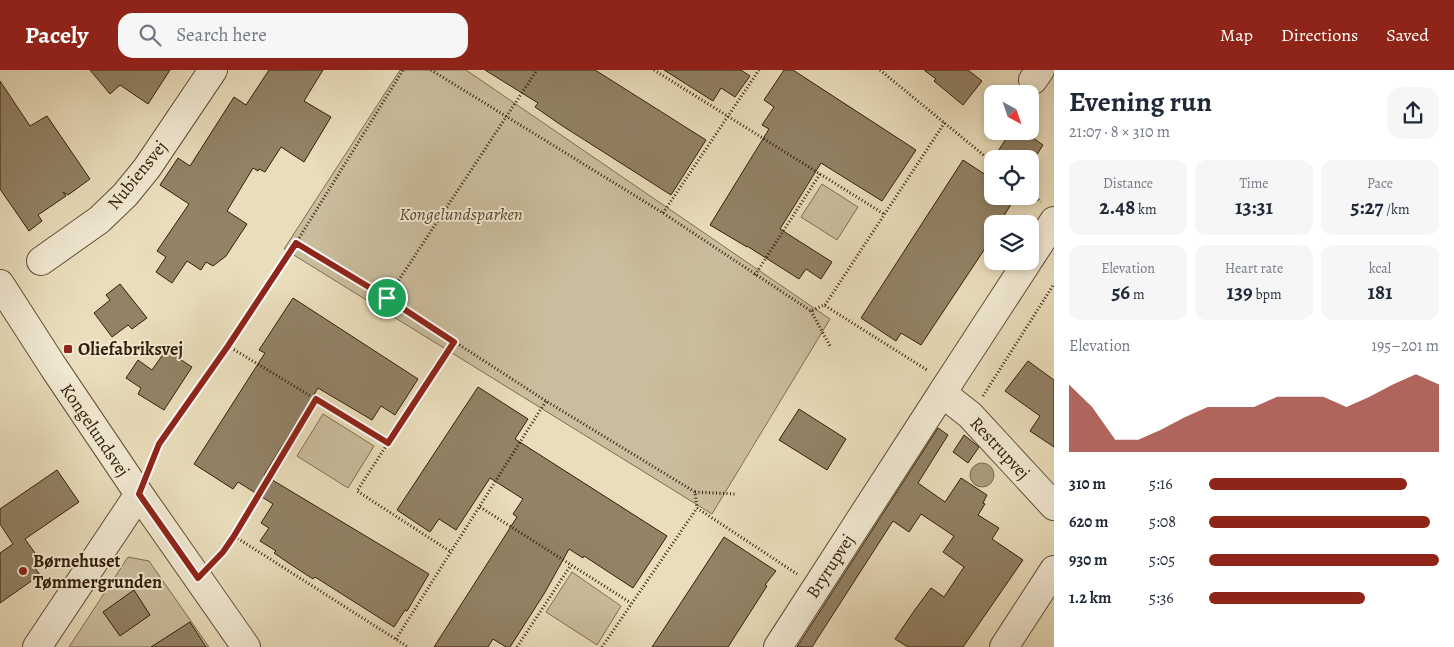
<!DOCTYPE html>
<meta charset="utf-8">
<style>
body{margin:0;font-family:Alegreya,serif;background:#f6f6f7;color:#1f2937;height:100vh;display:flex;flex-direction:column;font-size:19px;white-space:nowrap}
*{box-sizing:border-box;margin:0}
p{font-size:16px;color:#747a83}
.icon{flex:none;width:28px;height:28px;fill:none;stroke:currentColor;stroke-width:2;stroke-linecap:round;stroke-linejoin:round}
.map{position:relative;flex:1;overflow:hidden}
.panel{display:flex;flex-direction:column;background:#fff;width:400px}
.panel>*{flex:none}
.needle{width:32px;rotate:140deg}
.controls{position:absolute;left:984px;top:15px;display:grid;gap:10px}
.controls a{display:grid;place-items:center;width:55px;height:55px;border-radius:10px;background:#fff;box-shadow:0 2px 8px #0003;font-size:25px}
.pin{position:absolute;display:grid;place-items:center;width:42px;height:42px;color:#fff;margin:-21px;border:2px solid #fff;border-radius:50%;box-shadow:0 1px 5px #0007}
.round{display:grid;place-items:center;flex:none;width:52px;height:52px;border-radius:15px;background:#f6f6f7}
.summary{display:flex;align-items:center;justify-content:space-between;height:85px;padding:0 15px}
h1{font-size:28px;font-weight:700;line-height:38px}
.stats{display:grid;grid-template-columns:repeat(3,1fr);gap:8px;height:85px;padding:5px 15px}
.stats div{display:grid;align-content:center;border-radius:12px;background:#f6f6f7;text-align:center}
.stats b{font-size:21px;font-weight:700}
.stats small{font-size:14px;font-weight:400}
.stats p{font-size:14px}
.chart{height:140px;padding:10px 15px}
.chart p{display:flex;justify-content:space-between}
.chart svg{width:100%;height:90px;margin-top:5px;fill:#8f2418;opacity:.7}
ul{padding:0 15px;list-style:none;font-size:16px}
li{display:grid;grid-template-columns:80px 60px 1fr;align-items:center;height:38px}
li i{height:12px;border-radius:6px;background:#8f2418}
header{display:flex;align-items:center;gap:30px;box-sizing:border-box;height:70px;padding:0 25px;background:#8f2418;color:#fff}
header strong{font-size:24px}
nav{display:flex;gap:28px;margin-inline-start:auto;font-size:18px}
.search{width:350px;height:45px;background:#f6f6f7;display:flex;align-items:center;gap:12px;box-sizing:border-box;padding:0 18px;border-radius:15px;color:#747a83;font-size:19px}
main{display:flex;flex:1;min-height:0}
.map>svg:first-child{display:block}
.green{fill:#cabd9d;stroke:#7f6e53}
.water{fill:#ab9d7e;stroke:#7b6b4f}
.building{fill:#928266;stroke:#342009}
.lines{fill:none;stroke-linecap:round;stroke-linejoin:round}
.minor-casing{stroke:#614f36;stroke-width:30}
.path{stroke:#342009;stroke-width:3;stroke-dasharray:1 2.5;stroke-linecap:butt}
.minor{stroke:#f1e9d3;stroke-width:28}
.route-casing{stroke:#fff;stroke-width:10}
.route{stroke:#8f2418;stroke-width:6}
.poi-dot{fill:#8f2418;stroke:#f1e9d3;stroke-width:2}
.labels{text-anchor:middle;stroke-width:4;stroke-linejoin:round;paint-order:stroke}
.street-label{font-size:18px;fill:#342009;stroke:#f1e9d3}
.park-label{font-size:18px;font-style:italic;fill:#5a472e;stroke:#f1e9d3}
.poi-label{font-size:18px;font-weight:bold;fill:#342009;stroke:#f1e9d3;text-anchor:start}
</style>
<header>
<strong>Pacely</strong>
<div class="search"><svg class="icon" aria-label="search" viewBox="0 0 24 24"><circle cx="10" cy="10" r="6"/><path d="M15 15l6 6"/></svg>Search here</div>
<nav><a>Map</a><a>Directions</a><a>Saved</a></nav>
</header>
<main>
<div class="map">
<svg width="1054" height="577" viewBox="0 0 1054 577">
<rect width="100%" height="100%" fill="#e9ddbb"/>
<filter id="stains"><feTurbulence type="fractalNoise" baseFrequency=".004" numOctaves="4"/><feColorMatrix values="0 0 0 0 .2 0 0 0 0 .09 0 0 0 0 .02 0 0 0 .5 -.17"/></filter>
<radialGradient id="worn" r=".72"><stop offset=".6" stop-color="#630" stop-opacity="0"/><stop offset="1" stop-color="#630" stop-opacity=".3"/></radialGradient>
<!-- green -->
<path class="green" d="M400,0H466L830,249L712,444L284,179Z
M822,114L858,137L837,170L801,147Z
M323,344L374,376L348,418L297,386Z
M128,487L149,491L209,577H69Z
M572,502L621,536L597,575L546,542Z"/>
<!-- water -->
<path class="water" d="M970 405a12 12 0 1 1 24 0a12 12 0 1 1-24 0Z"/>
<!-- building -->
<path class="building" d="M90,0H170L148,34L120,15L110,24Z
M269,0H323L304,31L331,47L304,92L281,77L265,102L259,99L258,101L253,98L227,141L247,154L226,186L213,196L206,192L201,200L187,191L172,213L156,202L166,187L157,181L189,134L160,115L178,88L190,96L234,27L246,35Z
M485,0H595L706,70L671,125L561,55L535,37L538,33Z
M664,0H741L750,6L735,27L721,18L713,31Z
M784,0H793L916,80L882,131L821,93L780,159L832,192L821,209L806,199L799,209L747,176V177L710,155L769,59L762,55L774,37L764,30Z
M924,0H968L982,11L963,35L934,11L936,9Z
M0,11L30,56L47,46L90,109L68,125L63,122L66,126L38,145L42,151L29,161L0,119Z
M1011,61H1023L1043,75L1034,89H993Z
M963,90L992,109V126H1016L999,154H992V164L988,174L921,275L901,263L896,271L861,248Z
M120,214L147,248L132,259L128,255L112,267L94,243L110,230L106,225Z
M293,228L418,309L395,345L381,336L372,350L318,318L264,405L429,504L407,541L405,540L394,557L315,507L313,509L290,494L274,483L276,481L260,471L269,458L261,453L273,434L238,412L233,419L194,394L265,283L259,280Z
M166,280L192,297L164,340L138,324L141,318L126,308L138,290L152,300Z
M1028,291L1054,310V377L1030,361L1040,346L1005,321Z
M478,317L528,349L515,369L667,466L633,518L584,486L583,488L569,479L544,524L510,577H506L493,569L488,577H434L517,447L513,444L523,429L490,408L456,460L439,449L430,462L397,440Z
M799,339L846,369L827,400L779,370Z
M938,358L948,365L918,413L945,432L961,408L987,425L983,433L985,434L978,445L999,458L992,469L1023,490L963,577H908L895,569L914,541L931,518L944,527L964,497L943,482L954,466L921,444L909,462L893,451L812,577H797Z
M964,365L979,377L968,393L953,382Z
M57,400L79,432L25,469L42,493L35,498L40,505L0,533V483L13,474L0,454V439Z
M724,467L776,501L765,515L767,516L728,577H652Z
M134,520L150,545L120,566L103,542Z
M190,552L206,577H151Z"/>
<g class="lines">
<!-- minor casing -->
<g class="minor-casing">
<path id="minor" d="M1033,10L1040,0
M1030,188L1054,151
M41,191L99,150L125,125L147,98L213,0
M0,214L54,298L139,424L246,577
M942,323L1028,191
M37,577L139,424
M778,577L942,323L970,345L1054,436
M1004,577L1054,500"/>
</g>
<!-- path -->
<path class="path" d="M431,0L663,143L811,241L824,235L927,300
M654,0L884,144
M880,0L992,92
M1030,123L1041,132
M663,143L759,0
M296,173L387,228L546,331L695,422L697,438L797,504
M755,205L820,104
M387,228L537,0
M825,235L945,52
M811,241L830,276
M228,276L388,373L357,421L451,482
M983,326L1054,214
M388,373L455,272
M150,396L159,374L228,276L296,173L403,0
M695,422L735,424
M480,437L631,533
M234,466L316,329
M215,490L234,466L408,577
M396,569L546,331
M517,577L571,495
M602,577L697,438"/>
<!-- minor -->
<use href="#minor" class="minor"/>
</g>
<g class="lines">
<!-- route casing -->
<g class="route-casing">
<path id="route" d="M296,173L387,228L454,272L388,373L316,329L234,466L223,482L198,508L139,424L159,374L228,276Z"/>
</g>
<!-- route -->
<use href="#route" class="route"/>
</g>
<!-- markers -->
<g class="poi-dot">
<rect x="63" y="274" width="10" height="10" rx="2.5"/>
<circle cx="23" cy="501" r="5"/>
</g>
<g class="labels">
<!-- street labels -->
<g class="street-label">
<text transform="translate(137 105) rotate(-51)" y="6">Nubiensvej</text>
<text transform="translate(95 360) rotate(56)" y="6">Kongelundsvej</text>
<text transform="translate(1000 378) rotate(47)" y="6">Restrupvej</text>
<text transform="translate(830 496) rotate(-57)" y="6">Bryrupvej</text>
</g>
<!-- park labels -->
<g class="park-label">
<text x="461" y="150">Kongelundsparken</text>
</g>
<!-- poi labels -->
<g class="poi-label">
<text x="78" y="285">Oliefabriksvej</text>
<text x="33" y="497">Børnehuset<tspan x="33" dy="21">Tømmergrunden</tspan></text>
</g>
</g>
<rect width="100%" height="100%" filter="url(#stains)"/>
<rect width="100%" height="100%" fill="url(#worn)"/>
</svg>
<div class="controls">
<a><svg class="needle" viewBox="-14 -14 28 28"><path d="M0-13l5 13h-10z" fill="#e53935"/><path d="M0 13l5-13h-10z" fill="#747a83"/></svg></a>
<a><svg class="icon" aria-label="locate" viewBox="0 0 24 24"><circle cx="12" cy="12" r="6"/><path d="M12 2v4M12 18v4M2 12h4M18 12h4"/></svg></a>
<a><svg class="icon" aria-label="layers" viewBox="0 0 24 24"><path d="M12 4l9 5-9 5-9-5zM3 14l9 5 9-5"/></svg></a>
</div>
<div class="pin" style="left:387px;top:228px;background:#1e9e55"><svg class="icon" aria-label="arrive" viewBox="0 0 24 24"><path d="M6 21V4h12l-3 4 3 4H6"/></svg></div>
</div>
<section class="panel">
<div class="summary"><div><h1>Evening run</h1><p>21:07 · 8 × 310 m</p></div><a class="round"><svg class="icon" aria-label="share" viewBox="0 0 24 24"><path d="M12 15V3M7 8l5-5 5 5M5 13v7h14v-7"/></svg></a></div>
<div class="stats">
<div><p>Distance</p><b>2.48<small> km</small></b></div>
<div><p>Time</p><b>13:31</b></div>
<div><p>Pace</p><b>5:27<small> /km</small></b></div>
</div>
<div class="stats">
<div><p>Elevation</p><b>56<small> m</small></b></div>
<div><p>Heart rate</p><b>139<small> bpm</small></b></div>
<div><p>kcal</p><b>181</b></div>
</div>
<div class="chart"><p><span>Elevation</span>195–201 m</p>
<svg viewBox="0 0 160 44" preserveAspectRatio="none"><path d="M0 44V11L10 22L20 38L30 38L40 33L50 27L60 22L70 22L80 22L90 17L100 17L110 17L120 22L130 17L140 11L150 6L160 11V44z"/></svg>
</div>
<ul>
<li><b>310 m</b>5:16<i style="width:86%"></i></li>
<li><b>620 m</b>5:08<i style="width:96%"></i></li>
<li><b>930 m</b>5:05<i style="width:100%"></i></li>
<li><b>1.2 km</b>5:36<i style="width:68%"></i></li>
</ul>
</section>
</main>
